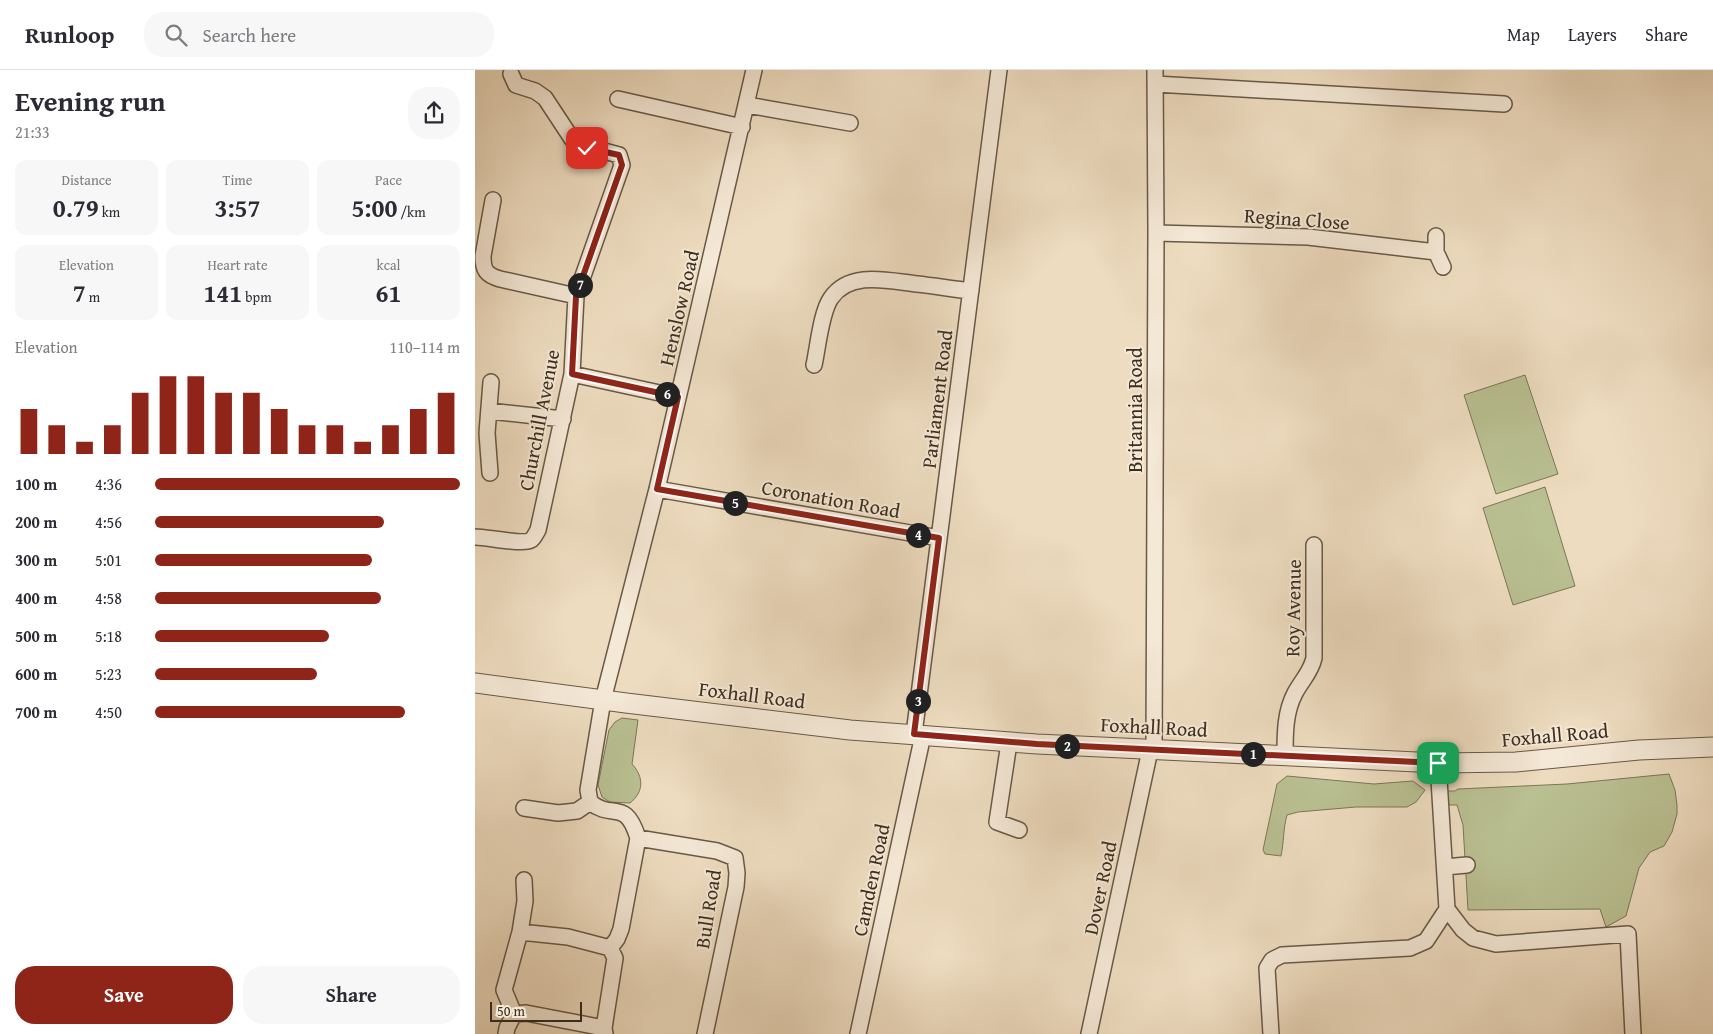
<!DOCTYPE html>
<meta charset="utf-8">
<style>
body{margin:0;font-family:"Gentium Book Plus",serif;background:#f7f7f7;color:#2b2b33;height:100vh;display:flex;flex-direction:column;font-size:19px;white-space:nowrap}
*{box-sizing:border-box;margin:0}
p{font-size:16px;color:#7c7c81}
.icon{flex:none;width:28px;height:28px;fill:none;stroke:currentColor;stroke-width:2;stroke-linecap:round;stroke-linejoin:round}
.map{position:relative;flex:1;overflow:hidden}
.sheet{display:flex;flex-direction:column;background:#fff;width:475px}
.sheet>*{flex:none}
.scale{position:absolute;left:15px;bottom:12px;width:92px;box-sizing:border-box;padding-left:5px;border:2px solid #3c2e1d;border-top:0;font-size:14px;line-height:18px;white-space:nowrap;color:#3c2e1d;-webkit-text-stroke:4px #f4e8d6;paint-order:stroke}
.pin{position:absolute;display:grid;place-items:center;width:42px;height:42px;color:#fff;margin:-21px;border-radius:10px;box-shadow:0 2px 8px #0006}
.km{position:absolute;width:25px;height:25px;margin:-12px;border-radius:50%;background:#222;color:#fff;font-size:14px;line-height:25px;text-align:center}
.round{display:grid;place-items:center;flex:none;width:52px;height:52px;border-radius:20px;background:#f7f7f7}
.overview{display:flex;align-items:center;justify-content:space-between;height:85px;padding:0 15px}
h1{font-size:28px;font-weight:800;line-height:38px}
.stats{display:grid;grid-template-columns:repeat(3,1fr);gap:8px;height:85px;padding:5px 15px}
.stats div{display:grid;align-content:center;border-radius:12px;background:#f7f7f7;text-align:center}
.stats b{font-size:25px;font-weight:800}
.stats small{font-size:14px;font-weight:400}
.stats p{font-size:14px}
.chart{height:140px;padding:10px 15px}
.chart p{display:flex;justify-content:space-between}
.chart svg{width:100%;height:90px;margin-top:5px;stroke:#8f2418;stroke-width:6}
.button{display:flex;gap:10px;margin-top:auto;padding:10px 15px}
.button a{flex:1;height:58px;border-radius:20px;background:#8f2418;color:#fff;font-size:20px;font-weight:800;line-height:58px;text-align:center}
.button a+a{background:#f7f7f7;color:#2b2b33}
ul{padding:0 15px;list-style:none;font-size:16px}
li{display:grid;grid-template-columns:80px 60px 1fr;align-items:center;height:38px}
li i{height:12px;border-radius:6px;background:#8f2418}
header{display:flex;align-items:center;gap:30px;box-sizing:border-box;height:70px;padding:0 25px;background:#fff;border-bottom:1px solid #e1e1e2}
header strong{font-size:24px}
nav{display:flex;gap:28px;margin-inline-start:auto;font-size:18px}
.search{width:350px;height:45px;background:#f7f7f7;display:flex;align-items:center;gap:12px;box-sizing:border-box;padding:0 18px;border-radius:20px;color:#7c7c81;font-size:19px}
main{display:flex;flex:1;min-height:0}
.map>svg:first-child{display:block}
.green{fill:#b9c092;stroke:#7a7758}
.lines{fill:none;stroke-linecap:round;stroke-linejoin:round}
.minor-casing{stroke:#685a46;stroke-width:18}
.tertiary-casing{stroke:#685a46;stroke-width:21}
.minor{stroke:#f4e8d6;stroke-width:15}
.tertiary{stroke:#f4e8d6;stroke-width:19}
.route-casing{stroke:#fff;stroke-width:10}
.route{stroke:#8f2418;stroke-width:6}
.labels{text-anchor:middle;stroke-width:4;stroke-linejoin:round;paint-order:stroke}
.street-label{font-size:20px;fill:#3c2e1d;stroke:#f4e8d6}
</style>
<header>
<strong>Runloop</strong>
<div class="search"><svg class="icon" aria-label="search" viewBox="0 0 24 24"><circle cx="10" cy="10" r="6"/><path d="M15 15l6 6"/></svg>Search here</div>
<nav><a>Map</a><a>Layers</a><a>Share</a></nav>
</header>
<main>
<section class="sheet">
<div class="overview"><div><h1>Evening run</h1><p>21:33</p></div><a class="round"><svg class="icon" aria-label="share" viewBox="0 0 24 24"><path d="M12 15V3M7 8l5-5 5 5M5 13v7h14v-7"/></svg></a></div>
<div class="stats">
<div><p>Distance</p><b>0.79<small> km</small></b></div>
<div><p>Time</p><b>3:57</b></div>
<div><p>Pace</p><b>5:00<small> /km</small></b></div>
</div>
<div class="stats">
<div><p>Elevation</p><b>7<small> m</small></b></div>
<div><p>Heart rate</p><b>141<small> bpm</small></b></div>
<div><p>kcal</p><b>61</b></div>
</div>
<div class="chart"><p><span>Elevation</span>110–114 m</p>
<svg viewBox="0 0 160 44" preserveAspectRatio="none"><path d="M5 44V22M15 44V30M25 44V38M35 44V30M45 44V14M55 44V6M65 44V6M75 44V14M85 44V14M95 44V22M105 44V30M115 44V30M125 44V38M135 44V30M145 44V22M155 44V14"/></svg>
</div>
<ul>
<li><b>100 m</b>4:36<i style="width:100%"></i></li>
<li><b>200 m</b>4:56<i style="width:75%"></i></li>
<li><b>300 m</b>5:01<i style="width:71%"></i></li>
<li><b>400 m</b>4:58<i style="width:74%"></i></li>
<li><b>500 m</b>5:18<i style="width:57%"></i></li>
<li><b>600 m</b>5:23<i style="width:53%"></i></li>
<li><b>700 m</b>4:50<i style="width:82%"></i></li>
</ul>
<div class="button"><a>Save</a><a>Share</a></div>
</section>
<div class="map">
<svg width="1238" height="964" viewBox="0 0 1238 964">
<rect width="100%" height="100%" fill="#eedcc0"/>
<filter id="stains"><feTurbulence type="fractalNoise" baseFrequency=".004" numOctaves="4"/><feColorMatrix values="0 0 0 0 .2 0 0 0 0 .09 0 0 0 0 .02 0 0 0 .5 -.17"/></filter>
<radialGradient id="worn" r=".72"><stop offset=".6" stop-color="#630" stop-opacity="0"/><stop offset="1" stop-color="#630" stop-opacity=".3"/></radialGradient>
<!-- green -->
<path class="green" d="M1050,305L1083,404L1021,424L989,325Z
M1070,417L1100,516L1038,535L1008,438Z
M147,648L163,650L157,694C169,707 169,722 155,733L135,732L127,727L123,715L134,660L140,652Z
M1194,704L1200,720L1202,735V744L1197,762L1189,776L1175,782L1164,798L1151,846L1131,857L1125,839L993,840L988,755L982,735H971V721H980L983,719L1092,714Z
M812,706L899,714L938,711L950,720L941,732L932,737H881L823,742L812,745C808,759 809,772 806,786L790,784L788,780L802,714Z"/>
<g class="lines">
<!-- minor casing -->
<g class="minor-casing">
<path id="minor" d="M680,14L1029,34
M143,29L267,57
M272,35L375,53
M18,130L8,186C8,200 11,205 25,209L101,226
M681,163L833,167L961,182
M961,166V182L968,197
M339,295C343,277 346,242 356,228C375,200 414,211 442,214C460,216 478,219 496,221
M97,304L203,327
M14,341L88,349
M15,403L12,363L16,312
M182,419L464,468
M0,467C12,467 49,475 56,470C59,468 61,463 63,460L97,304L101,226L147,95L144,85L103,74L97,69L70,28L60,21L41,15L36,4
M439,664L524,0
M534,673L522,752L544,760
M679,680L681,163L680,0
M810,685C810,663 810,642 820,623C827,610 836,602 839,588V475
M963,693L972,839
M49,738L83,743L102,741L115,732
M163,768L242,781L260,788L262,803L261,817L230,964
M970,797L992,795
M972,839L988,860L998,868L1021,874L1153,864L1158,964
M45,862L50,831L49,810
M39,944L29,920L45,862L93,867L135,878L142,869L146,859L163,768C150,727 138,751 115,732L113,720L128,630L182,419L279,0
M31,964L32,958L39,944L51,943L129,958
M130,964L129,958L140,888L135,878
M383,964L448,665
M614,964L675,680
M796,964L792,898L797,890L807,885L935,878L951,871L972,839"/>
</g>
<!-- tertiary casing -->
<g class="tertiary-casing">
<path id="tertiary" d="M0,613L151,633L375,660L562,674L963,693L1041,692L1164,680L1238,677"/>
</g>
<!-- minor -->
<use href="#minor" class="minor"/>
<!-- tertiary -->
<use href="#tertiary" class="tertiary"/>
</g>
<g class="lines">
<!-- route casing -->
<g class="route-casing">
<path id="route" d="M112,78L144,85L147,95L101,226L97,304L203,327L182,419L464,468L439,664L562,674L963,693"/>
</g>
<!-- route -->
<use href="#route" class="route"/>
</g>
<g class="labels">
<!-- street labels -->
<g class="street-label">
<text transform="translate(822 149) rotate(4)" y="7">Regina Close</text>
<text transform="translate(204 238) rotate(-77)" y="7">Henslow Road</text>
<text transform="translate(462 329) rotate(-83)" y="7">Parliament Road</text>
<text transform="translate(660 340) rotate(-90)" y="7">Britannia Road</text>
<text transform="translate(64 350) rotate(-79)" y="7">Churchill Avenue</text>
<text transform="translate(356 429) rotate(10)" y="7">Coronation Road</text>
<text transform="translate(818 538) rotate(-89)" y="7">Roy Avenue</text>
<text transform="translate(277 625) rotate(7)" y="7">Foxhall Road</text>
<text transform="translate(679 657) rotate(3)" y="7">Foxhall Road</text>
<text transform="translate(1080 665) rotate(-5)" y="7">Foxhall Road</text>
<text transform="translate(396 810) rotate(-78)" y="7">Camden Road</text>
<text transform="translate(625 818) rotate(-78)" y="7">Dover Road</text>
<text transform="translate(233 839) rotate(-81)" y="7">Bull Road</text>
</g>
</g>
<rect width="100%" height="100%" filter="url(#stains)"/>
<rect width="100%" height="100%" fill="url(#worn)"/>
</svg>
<div class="scale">50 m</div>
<div class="pin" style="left:963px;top:693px;background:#1e9e55"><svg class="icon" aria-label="arrive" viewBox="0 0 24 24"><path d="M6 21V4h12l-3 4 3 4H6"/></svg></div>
<div class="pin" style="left:112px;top:78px;background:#d93025"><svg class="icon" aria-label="check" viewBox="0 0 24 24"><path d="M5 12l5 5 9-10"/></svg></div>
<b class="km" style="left:778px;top:684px">1</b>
<b class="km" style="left:592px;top:676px">2</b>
<b class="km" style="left:443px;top:631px">3</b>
<b class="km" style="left:443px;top:465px">4</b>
<b class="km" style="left:260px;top:433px">5</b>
<b class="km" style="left:192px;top:324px">6</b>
<b class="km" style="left:105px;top:215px">7</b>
</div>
</main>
